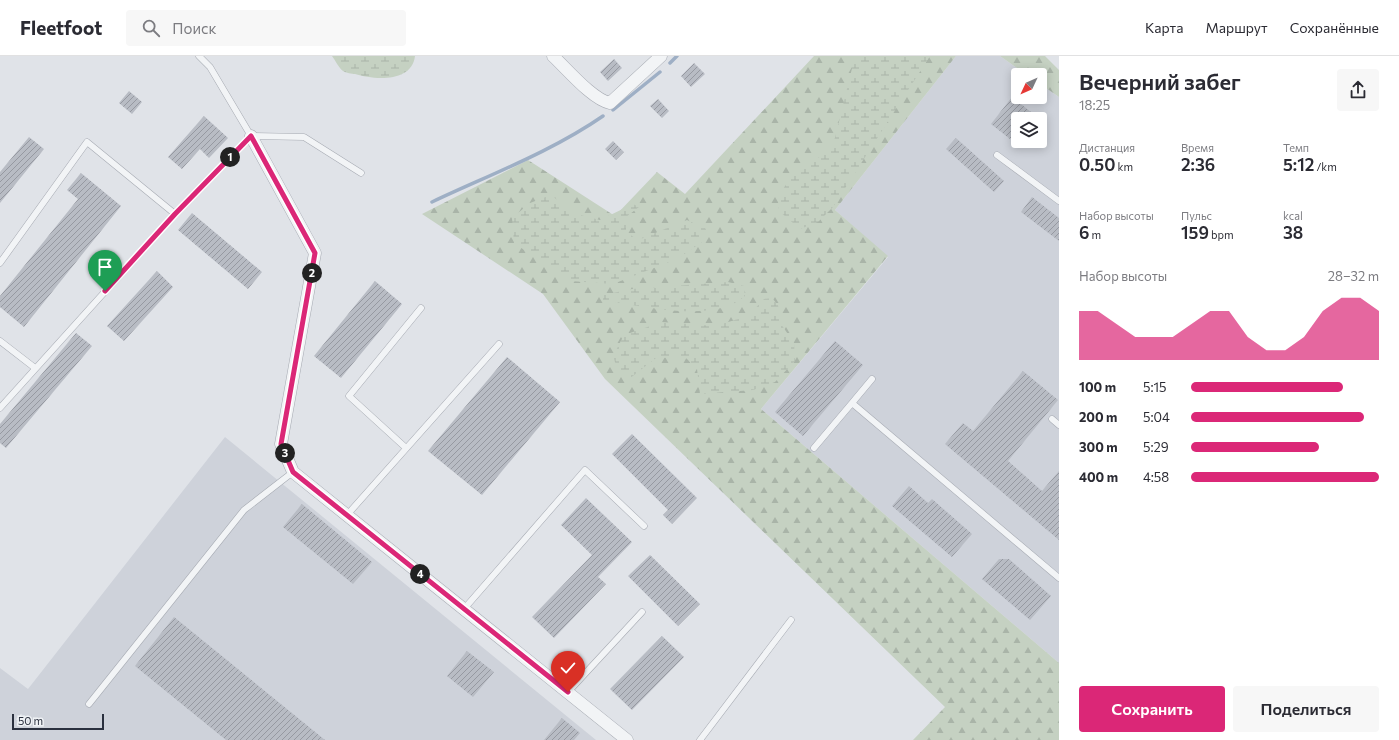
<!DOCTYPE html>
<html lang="ru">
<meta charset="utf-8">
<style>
body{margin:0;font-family:Commissioner,sans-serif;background:#f7f7f7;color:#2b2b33;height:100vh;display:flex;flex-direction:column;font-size:15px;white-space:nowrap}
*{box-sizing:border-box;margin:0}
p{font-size:13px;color:#7c7c81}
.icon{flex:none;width:22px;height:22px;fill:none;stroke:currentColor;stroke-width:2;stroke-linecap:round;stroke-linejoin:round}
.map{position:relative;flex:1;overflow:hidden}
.details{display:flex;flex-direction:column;background:#fff;width:340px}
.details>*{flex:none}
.needle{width:26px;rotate:226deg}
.buttons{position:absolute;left:1011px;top:12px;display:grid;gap:8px}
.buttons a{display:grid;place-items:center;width:36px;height:36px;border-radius:4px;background:#fff;box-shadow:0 2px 10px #0003;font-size:20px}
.scale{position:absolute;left:12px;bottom:10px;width:92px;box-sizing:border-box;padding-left:4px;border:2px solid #2a303e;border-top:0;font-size:11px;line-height:14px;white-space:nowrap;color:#2a303e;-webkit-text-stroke:3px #eff2f5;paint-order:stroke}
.pin{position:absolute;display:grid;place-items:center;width:34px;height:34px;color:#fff;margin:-41px -17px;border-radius:50% 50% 50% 0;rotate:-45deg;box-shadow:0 0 4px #0007}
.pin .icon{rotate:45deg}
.km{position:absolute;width:20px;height:20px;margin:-10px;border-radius:50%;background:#222;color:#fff;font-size:11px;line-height:20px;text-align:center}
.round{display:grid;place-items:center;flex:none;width:42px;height:42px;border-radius:4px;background:#f7f7f7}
.overview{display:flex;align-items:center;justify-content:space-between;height:68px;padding:0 20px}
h1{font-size:22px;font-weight:600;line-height:30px}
.figures{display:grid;grid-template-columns:repeat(3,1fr);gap:6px;height:68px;padding:4px 20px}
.figures div{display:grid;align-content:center}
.figures b{font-size:17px;font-weight:600}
.figures small{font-size:11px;font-weight:400}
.figures p{font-size:11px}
.chart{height:112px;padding:8px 20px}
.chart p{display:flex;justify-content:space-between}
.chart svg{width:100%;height:72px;margin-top:4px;fill:#db2777;opacity:.7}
.button{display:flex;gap:8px;margin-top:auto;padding:8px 20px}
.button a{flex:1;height:46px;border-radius:4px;background:#db2777;color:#fff;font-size:16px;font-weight:600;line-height:46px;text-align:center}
.button a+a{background:#f7f7f7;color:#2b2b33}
ul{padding:0 20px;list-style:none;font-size:13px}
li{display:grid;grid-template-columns:64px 48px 1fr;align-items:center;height:30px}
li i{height:10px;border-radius:5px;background:#db2777}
header{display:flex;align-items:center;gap:24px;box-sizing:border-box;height:56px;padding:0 20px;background:#fff;border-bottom:1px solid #e1e1e2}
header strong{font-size:19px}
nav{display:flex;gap:22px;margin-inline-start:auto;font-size:14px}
.search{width:280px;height:36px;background:#f7f7f7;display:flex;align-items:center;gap:10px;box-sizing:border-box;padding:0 14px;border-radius:4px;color:#7c7c81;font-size:15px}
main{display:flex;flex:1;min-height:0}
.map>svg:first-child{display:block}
.built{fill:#ced2da;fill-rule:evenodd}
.forest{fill:url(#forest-firs)}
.wetland{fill:url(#wetland-marsh)}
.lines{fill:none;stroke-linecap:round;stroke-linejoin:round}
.stream{stroke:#9eafc5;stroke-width:3.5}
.building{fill:url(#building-hatch)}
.lane-casing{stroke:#a6aab2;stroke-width:7}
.street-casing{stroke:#a6aab2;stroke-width:13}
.lane{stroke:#f2f4f6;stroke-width:6}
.street{stroke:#f2f4f6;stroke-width:12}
.route-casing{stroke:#fff;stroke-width:8}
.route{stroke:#db2777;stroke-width:5}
</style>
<header>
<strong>Fleetfoot</strong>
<div class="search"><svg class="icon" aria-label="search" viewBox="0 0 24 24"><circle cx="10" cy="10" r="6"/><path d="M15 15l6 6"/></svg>Поиск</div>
<nav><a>Карта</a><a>Маршрут</a><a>Сохранённые</a></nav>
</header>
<main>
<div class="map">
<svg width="1059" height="684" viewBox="0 0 1059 684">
<defs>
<pattern id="forest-firs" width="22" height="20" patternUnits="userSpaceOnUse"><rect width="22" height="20" fill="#c5d1c2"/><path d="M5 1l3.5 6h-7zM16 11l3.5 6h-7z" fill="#a9b4a8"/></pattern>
<pattern id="wetland-marsh" width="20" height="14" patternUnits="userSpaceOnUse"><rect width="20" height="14" fill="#c5d1c2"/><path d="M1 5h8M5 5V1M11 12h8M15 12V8" fill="none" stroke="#a9b4a8"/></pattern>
<pattern id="building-hatch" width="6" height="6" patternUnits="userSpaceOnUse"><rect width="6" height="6" fill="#b8bcc4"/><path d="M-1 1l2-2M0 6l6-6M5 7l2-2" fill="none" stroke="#9699a1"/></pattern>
</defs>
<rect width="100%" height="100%" fill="#e0e3e8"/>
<!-- built -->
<path class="built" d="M956,0H1000L1027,19H1018V41H1040V28L1059,41V607L761,353L888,201L835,154ZM1018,63H1040V85H1018Z
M225,381L596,684H0V612L28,633Z"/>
<!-- forest -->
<path class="forest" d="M814,0H956L835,154L888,200L761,353L1059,607V684H913L945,651L605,323L543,238L422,158L528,104L615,160L657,116L685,138Z
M1000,0H1045L1059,14V41L1040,28V19H1027Z"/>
<!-- wetland -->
<path class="wetland" d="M332,0H415C412,27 374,24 355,18C352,18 346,17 343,15C339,12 335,4 332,0Z
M855,0H930L833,151L818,166L800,173L779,155L778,141L794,116L823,99L835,82Z
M551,139L576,158L600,164L633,148L639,151L626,161V176L638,184L687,164L706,173L702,186L677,203L613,228L570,225L514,187L512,162L530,147Z
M728,226L744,230L745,240C714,268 641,250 603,244V239L632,233Z
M772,242L778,249L781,268L794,287L795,305L775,326L753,334L700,338L697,313L685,301L656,302L629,323L619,318L613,300L624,279L662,266L715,270L748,260L764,243Z"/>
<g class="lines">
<!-- stream -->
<path class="stream" d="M670,7L677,0
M613,54L660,16
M432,146C489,119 551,96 603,60"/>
</g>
<!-- building -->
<path class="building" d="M614,3L622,12L608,25L600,16Z
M694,7L705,18L691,31L681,20Z
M129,35L142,46L132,58L119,47Z
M1012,41L1031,56L1026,63H1018V73L1010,83L991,68Z
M658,43L669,55L662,62L650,50Z
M204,60L228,82L209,102L200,93L182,113L168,101Z
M29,81L44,93L0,147V116Z
M956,82L1004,125L994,136L946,93Z
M613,85L624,96L616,104L605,93Z
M81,117L121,150L24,271L0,251V240L78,143L67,134Z
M1032,141L1059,162V185L1021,156Z
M192,157L262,216L248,233L178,174Z
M157,215L173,231L124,285L107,270Z
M375,225L402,248L341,322L314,300Z
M76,277L92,290L6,392L0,387V368Z
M835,285L863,309L803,380L775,356Z
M507,301L560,346L482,439L428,395Z
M1023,315L1058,344L1008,405L1042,435L1059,415V484L945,388L963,367L973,375Z
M632,378L697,442L672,468L663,459L668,454L612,398Z
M909,430L928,447L932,443L972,478L952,501L892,450Z
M586,442L632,486L598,521L606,528L554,582L532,561L592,499L561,469Z
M302,448L372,506L353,528L283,471Z
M650,499L700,548L678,570L628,520Z
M999,503H1009L1051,540L1030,564L982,523Z
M174,561L325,684H226L135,610Z
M662,580L684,601L632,654L610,633Z
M467,595L494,616L473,641L447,620Z
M562,662L580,677L574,684H544Z"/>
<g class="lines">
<!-- lane casing -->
<g class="lane-casing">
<path id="lane" d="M199,0L210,11L251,80
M997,99L1059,145
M0,207L87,86L175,158
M0,285L35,312
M852,347L872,323
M0,352L175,158L251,80L304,81L361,117
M1052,363L1059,369
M406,392L349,340L421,252
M814,392L852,347L1059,522
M347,459L499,288
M464,553L585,414L644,470
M568,636L642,556
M89,648L244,454L293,416
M700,684L791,564"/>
</g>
<!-- street casing -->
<g class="street-casing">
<path id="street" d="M553,0C567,13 593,44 610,47L661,0
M251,80L315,197L281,388L293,416L627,684"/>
</g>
<!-- lane -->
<use href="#lane" class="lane"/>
<!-- street -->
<use href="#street" class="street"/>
</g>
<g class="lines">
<!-- route casing -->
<g class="route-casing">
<path id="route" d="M105,235L175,158L251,80L315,197L281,388L293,416L568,636"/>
</g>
<!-- route -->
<use href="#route" class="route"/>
</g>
</svg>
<div class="buttons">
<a><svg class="needle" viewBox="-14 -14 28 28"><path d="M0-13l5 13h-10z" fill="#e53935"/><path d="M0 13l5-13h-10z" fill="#7c7c81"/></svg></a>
<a><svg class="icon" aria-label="layers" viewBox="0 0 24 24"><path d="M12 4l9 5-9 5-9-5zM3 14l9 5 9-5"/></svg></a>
</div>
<div class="scale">50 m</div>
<div class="pin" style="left:105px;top:235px;background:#1e9e55"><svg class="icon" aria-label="arrive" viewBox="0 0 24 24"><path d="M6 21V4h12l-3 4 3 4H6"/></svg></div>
<div class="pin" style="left:568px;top:636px;background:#d93025"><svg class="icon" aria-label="check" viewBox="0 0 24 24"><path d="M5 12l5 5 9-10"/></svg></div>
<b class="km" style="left:230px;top:101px">1</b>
<b class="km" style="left:312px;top:217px">2</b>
<b class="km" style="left:285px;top:397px">3</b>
<b class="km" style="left:420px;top:518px">4</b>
</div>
<section class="details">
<div class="overview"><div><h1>Вечерний забег</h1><p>18:25</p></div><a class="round"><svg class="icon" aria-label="share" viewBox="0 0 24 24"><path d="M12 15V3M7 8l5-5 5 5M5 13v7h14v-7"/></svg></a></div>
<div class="figures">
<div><p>Дистанция</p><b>0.50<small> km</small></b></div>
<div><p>Время</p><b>2:36</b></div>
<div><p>Темп</p><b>5:12<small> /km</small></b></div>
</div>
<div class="figures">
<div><p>Набор высоты</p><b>6<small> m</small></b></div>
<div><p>Пульс</p><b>159<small> bpm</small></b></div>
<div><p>kcal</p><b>38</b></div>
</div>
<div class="chart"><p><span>Набор высоты</span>28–32 m</p>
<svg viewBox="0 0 160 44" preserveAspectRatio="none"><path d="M0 44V14L10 14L20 22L30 30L40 30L50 30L60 22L70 14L80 14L90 30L100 38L110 38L120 30L130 14L140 6L150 6L160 14V44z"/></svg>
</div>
<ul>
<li><b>100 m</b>5:15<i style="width:81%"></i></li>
<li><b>200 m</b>5:04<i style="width:92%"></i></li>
<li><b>300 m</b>5:29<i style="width:68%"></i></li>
<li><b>400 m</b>4:58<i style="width:100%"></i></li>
</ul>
<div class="button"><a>Сохранить</a><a>Поделиться</a></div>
</section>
</main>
